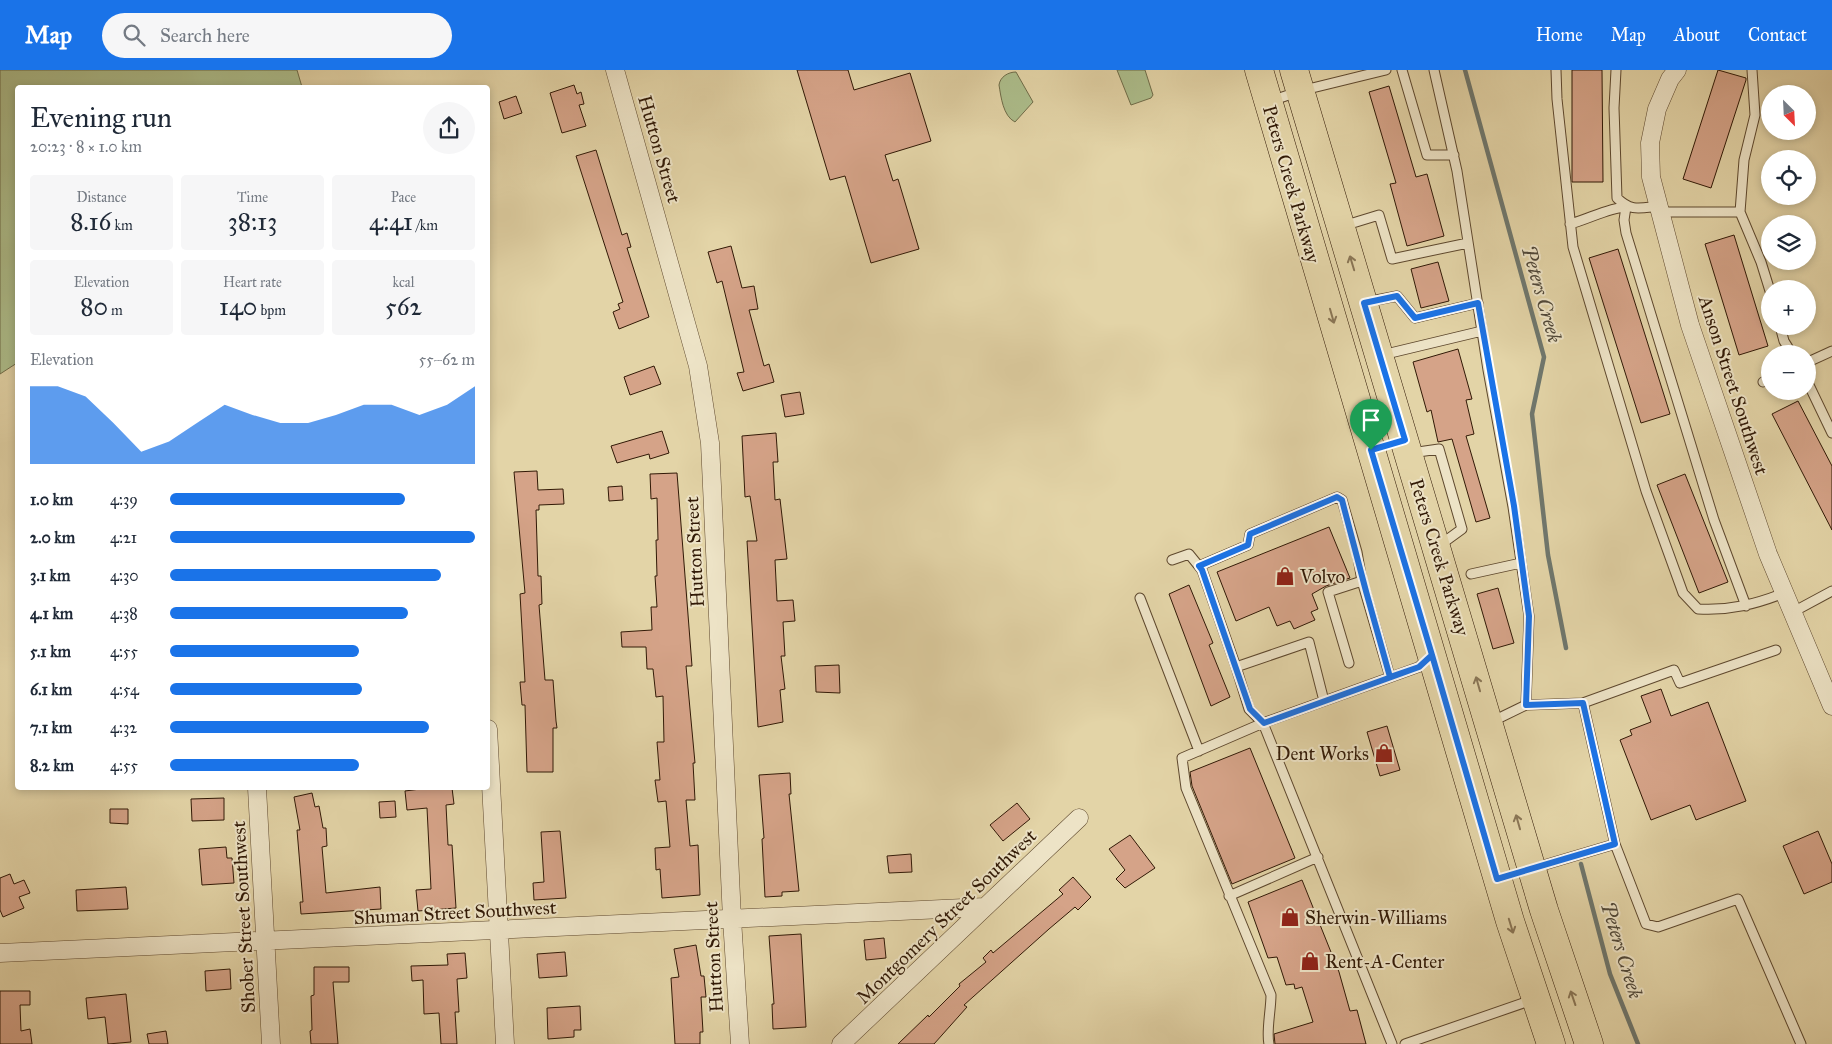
<!DOCTYPE html>
<meta charset="utf-8">
<style>
body{margin:0;font-family:"IM FELL Great Primer",serif;background:#f6f6f7;color:#1f2937;height:100vh;display:flex;flex-direction:column;font-size:19px;white-space:nowrap}
*{box-sizing:border-box;margin:0}
p{font-size:16px;color:#747a83}
.icon{flex:none;width:28px;height:28px;fill:none;stroke:currentColor;stroke-width:2;stroke-linecap:round;stroke-linejoin:round}
.map{position:relative;flex:1;overflow:hidden}
.side{position:absolute;left:15px;top:15px;width:475px;height:705px;display:flex;flex-direction:column;background:#fff;border-radius:5px;box-shadow:0 2px 8px #0003}
.side>*{flex:none}
.needle{width:32px;rotate:156deg}
.tools{position:absolute;left:1761px;top:15px;display:grid;gap:10px}
.tools a{display:grid;place-items:center;width:55px;height:55px;border-radius:50%;background:#fff;box-shadow:0 2px 8px #0003;font-size:25px}
.pin{position:absolute;display:grid;place-items:center;width:42px;height:42px;color:#fff;margin:-51px -21px;border-radius:50% 50% 50% 0;rotate:-45deg;box-shadow:0 0 5px #0007}
.pin .icon{rotate:45deg}
.round{display:grid;place-items:center;flex:none;width:52px;height:52px;border-radius:26px;background:#f6f6f7}
.headline{display:flex;align-items:center;justify-content:space-between;height:85px;padding:0 15px}
h1{font-size:28px;font-weight:600;line-height:38px}
.stats{display:grid;grid-template-columns:repeat(3,1fr);gap:8px;height:85px;padding:5px 15px}
.stats div{display:grid;align-content:center;border-radius:5px;background:#f6f6f7;text-align:center}
.stats b{font-size:25px;font-weight:600}
.stats small{font-size:14px;font-weight:400}
.stats p{font-size:14px}
.chart{height:140px;padding:10px 15px}
.chart p{display:flex;justify-content:space-between}
.chart svg{width:100%;height:90px;margin-top:5px;fill:#1a73e8;opacity:.7}
ul{padding:0 15px;list-style:none;font-size:16px}
li{display:grid;grid-template-columns:80px 60px 1fr;align-items:center;height:38px}
li i{height:12px;border-radius:6px;background:#1a73e8}
header{display:flex;align-items:center;gap:30px;box-sizing:border-box;height:70px;padding:0 25px;background:#1a73e8;color:#fff}
header strong{font-size:24px}
nav{display:flex;gap:28px;margin-inline-start:auto;font-size:18px}
.search{width:350px;height:45px;background:#f6f6f7;display:flex;align-items:center;gap:12px;box-sizing:border-box;padding:0 18px;border-radius:28px;color:#747a83;font-size:19px}
.map>svg:first-child{display:block}
.green{fill:#adbe8c;stroke:#6f6c49}
.lines{fill:none;stroke-linecap:round;stroke-linejoin:round}
.stream{stroke:#6f776d;stroke-width:4.5}
.building{fill:#d5a388;stroke:#311906}
.lane-casing{stroke:#5e482e;stroke-width:11}
.street-casing{stroke:#5e482e;stroke-width:19}
.primary-casing{stroke:#311906;stroke-width:29}
.lane{stroke:#ede3c6;stroke-width:9}
.street{stroke:#ede3c6;stroke-width:18}
.primary{stroke:#e3d4a7;stroke-width:28}
.oneway{stroke:#8a7656}
.route-casing{stroke:#fff;stroke-width:10}
.route{stroke:#1a73e8;stroke-width:6}
.labels{text-anchor:middle;stroke-width:4;stroke-linejoin:round;paint-order:stroke}
.street-label{font-size:19px;fill:#311906;stroke:#ede3c6}
.poi-label{font-size:19px;fill:#311906;stroke:#ede3c6;text-anchor:start}
.water-label{font-size:20px;font-style:italic;fill:#504839;stroke:#ede3c6}
</style>
<header>
<strong>Map</strong>
<div class="search"><svg class="icon" aria-label="search" viewBox="0 0 24 24"><circle cx="10" cy="10" r="6"/><path d="M15 15l6 6"/></svg>Search here</div>
<nav><a>Home</a><a>Map</a><a>About</a><a>Contact</a></nav>
</header>
<div class="map">
<svg width="1832" height="974" viewBox="0 0 1832 974">
<rect width="100%" height="100%" fill="#e3d4a7"/>
<filter id="stains"><feTurbulence type="fractalNoise" baseFrequency=".004" numOctaves="4"/><feColorMatrix values="0 0 0 0 .2 0 0 0 0 .09 0 0 0 0 .02 0 0 0 .5 -.17"/></filter>
<radialGradient id="worn" r=".72"><stop offset=".6" stop-color="#630" stop-opacity="0"/><stop offset="1" stop-color="#630" stop-opacity=".3"/></radialGradient>
<!-- green -->
<path class="green" d="M0,0H297L302,17L18,18L17,293L0,304Z
M1117,0H1145L1153,25L1151,28L1131,35Z
M1016,2L1033,32L1015,52C1003,46 1001,27 999,15C1000,7 1008,2 1016,2Z"/>
<g class="lines">
<!-- stream -->
<path class="stream" d="M1465,0L1544,287L1532,344L1548,485L1566,578
M1581,794L1610,904L1638,974"/>
</g>
<!-- building -->
<path class="building" d="M797,0H848L854,20L910,3L931,71L885,85L893,111L898,109L919,179L871,193L845,106L830,110Z
M1572,0H1602L1603,112H1572Z
M1718,0L1746,8V10L1711,118L1683,109Z
M574,15L577,24L581,22L584,34L579,35L586,56L562,63L550,23Z
M1389,16L1416,107L1427,104L1444,166L1407,176L1390,114L1396,113L1369,22Z
M516,26L522,43L504,49L499,32Z
M596,80L622,165L627,163L631,177L627,178L649,247L619,259L613,242L620,239L618,234L623,232L576,86Z
M1734,165L1768,276L1739,285L1705,174Z
M731,176L742,218L754,216L758,239L749,240L764,296L769,294L774,312L743,321L737,303L744,302L722,211L717,213L708,182Z
M1618,179L1670,344L1641,353L1589,188Z
M1438,192L1449,231L1421,238L1411,199Z
M1458,279L1472,329L1466,330L1474,364L1466,366L1490,448L1476,452L1452,369L1438,372L1431,340L1427,342L1413,292Z
M654,296L661,314L630,325L624,307Z
M800,322L804,344L785,347L781,325Z
M1798,331L1832,396V460L1772,344Z
M662,361L669,383L650,389L649,384L617,393L611,376Z
M776,363L778,392H773L775,430L780,429L787,489L775,490L777,531L793,530L795,551L783,552L785,586H781L785,619L780,620L783,652L758,657L747,471H757L750,426L745,427L742,366Z
M537,401L538,420L563,419L564,434L539,435V440H536L538,506H541L542,534L539,535L545,610H553L556,651L557,658H553V702H527L525,635H522L520,612H525L520,524L525,523L514,402Z
M677,403L692,596H686L695,693H693L695,730H686L690,776L698,775L700,825L662,828L660,799L656,800L655,778L670,777L666,731L658,732L655,710H660L657,672H664L663,626L656,627L653,599H647L646,577H622L621,562L652,560L651,537H657L655,506H657L656,470H658L657,428L651,429L650,404Z
M1685,404L1728,512L1699,523L1657,415Z
M622,416L623,430L609,431L608,417Z
M1329,457L1350,508L1326,516L1312,524L1318,539L1311,542L1315,550L1294,559L1290,551L1277,556L1269,537L1236,551L1217,502Z
M1189,515L1213,573L1209,575L1230,627L1211,636L1169,524Z
M1498,518L1514,573L1493,579L1477,524Z
M839,595L840,623L816,622L815,596Z
M1661,619L1671,646L1708,632L1746,731L1696,750L1690,735L1651,750L1620,670L1632,665L1630,660L1651,652L1641,626Z
M1387,656L1400,700L1380,706L1367,662Z
M1250,678L1295,788L1232,814L1192,716L1190,702Z
M790,703L791,724H789L799,821L782,822V826L765,827L762,769L764,768L759,705Z
M428,718H452L454,734L446,735L448,775H452L456,838L418,841L416,820L431,819L427,738L407,740L405,721Z
M312,723L315,737L319,736L323,758H326L327,776L322,777L326,823L380,817L381,839L301,844L300,832H303L297,760H300L294,727Z
M224,728V750L192,751L191,729Z
M395,731L396,747L380,748L379,732Z
M1017,733L1030,749L1003,771L990,755Z
M110,739H128V754L110,753Z
M560,761L566,828L534,830L533,813L544,812L541,762Z
M1818,761L1832,794V812L1804,824L1783,776Z
M1130,765L1155,798L1125,818L1116,809L1125,800L1109,779Z
M226,777L227,788H232L234,813L202,815L199,779Z
M911,784L912,802L889,803L887,786Z
M10,804L14,814L24,810L30,823L19,827L24,838L3,847L0,840V808Z
M1073,807L1091,827L1078,840L1075,837L1049,859L964,935L967,937L934,974H898L928,945L929,947L960,916L959,914L986,892L983,888L991,880L993,883L1063,824L1059,820Z
M1302,810L1339,902L1350,941L1357,940L1366,974H1275L1274,964L1313,952L1302,917L1295,919L1294,914L1286,915L1277,887L1268,888L1248,832Z
M126,817L128,839L77,841L76,820Z
M801,864L806,957L773,959L772,934H774L769,866Z
M884,868L886,888L866,890L864,870Z
M696,875L701,906H704L706,927H701L703,962H700V974H675L671,908L679,907L674,879Z
M565,882L567,906L539,908L537,884Z
M465,883L467,908L457,909L459,942H455L457,974H441L439,943L424,944L423,910L412,911L411,896L448,895L447,884Z
M314,897H349V912H333L338,974H311L310,961L312,960L311,926L314,925Z
M230,899L231,919L206,921L205,901Z
M0,921H30V935H20L21,961L30,959L32,974H0Z
M126,924L131,972L108,974L105,947L88,949L86,928Z
M580,936L581,960H574V967L548,969L547,938Z
M166,961L168,974H149L147,964Z"/>
<g class="lines">
<!-- lane casing -->
<g class="lane-casing">
<path id="lane" d="M1402,0L1427,85H1454
M1434,0L1457,101L1488,300L1513,437L1529,546L1526,635L1491,652
M1556,0L1557,29L1573,177L1646,421L1683,523L1698,539C1729,541 1756,534 1784,523
M1616,0L1614,38L1617,128C1631,142 1640,138 1659,136
M1752,0L1755,45L1744,90L1740,142L1761,192L1770,221
M1271,31L1300,21L1386,0
M1661,142H1740
M1570,154C1589,149 1608,138 1626,137L1624,150L1626,163L1714,450L1746,536
M1343,156L1379,145L1392,189L1468,173
M1366,232L1397,226L1415,248L1478,233
M1780,256L1784,271L1792,284
M1382,285L1482,261
M1808,292L1832,281
M1763,312L1770,309
M1808,313L1832,363
M1411,383L1439,379L1462,459L1440,475
M1172,490L1189,484L1202,500L1236,597
M1199,496L1248,475L1250,464L1337,427L1342,430L1357,482L1362,511
M1471,504L1521,493
M1140,528L1199,681
M1793,542L1832,521
M1349,593L1328,522L1362,511L1390,607
M1583,633L1615,774L1646,854L1658,857L1738,829L1801,974
M1526,635L1583,633L1674,600L1680,613L1776,580
M1534,798L1615,774
M1229,826L1318,787
M1269,974C1266,962 1271,940 1271,925L1186,718L1182,688L1263,653L1249,639L1236,597L1309,572L1324,631
M1392,974L1263,653L1419,597L1428,588
M1405,974L1532,930"/>
</g>
<!-- street casing -->
<g class="street-casing">
<path id="street" d="M615,0L698,296L710,373L732,849L740,974
M1677,0L1670,9L1657,39L1650,73L1651,107L1690,255L1768,484L1832,636
M488,659L505,974
M257,718L271,974
M0,883L985,837
M841,974L1079,748"/>
</g>
<!-- primary casing -->
<g class="primary-casing">
<path id="primary" d="M1259,0L1510,851L1551,974
M1294,0L1544,840L1589,974"/>
</g>
<!-- lane -->
<use href="#lane" class="lane"/>
<!-- street -->
<use href="#street" class="street"/>
<!-- primary -->
<use href="#primary" class="primary"/>
</g>
<!-- one-way arrows -->
<defs><path id="oneway-shaft" d="M-6 0H5M1.5-3L5.5 0L1.5 3" fill="none" stroke-width="1.6" stroke-linecap="round" stroke-linejoin="round" transform="scale(1.25)"/></defs>
<g class="oneway">
<use href="#oneway-shaft" transform="translate(1352 193) rotate(-107)"/>
<use href="#oneway-shaft" transform="translate(1332 246) rotate(74)"/>
<use href="#oneway-shaft" transform="translate(1478 614) rotate(-106)"/>
<use href="#oneway-shaft" transform="translate(1518 752) rotate(-106)"/>
<use href="#oneway-shaft" transform="translate(1511 856) rotate(73)"/>
<use href="#oneway-shaft" transform="translate(1573 928) rotate(-109)"/>
</g>
<g class="lines">
<!-- route casing -->
<g class="route-casing">
<path id="route" d="M1371,380L1432,585L1419,597L1264,653L1250,639L1202,500L1199,496L1248,475L1250,464L1337,427L1342,430C1357,489 1373,548 1390,607L1419,597L1432,585L1497,809L1615,774L1583,633L1526,635L1529,546L1514,436L1478,233L1415,248L1397,226L1364,233L1405,370L1371,380"/>
</g>
<!-- route -->
<use href="#route" class="route"/>
</g>
<!-- icons -->
<defs>
<g id="shop-bare" transform="scale(1.5)"><path d="M-5-2.5h2.3a2.7 3.5 0 0 1 5.4 0H5L5.5 6h-11ZM-1.5-2.5h3a1.5 2.3 0 0 0-3 0Z" fill="#8f2418" stroke="#ede3c6" stroke-width="2.5" paint-order="stroke"/></g>
</defs>
<g fill-rule="evenodd">
<use href="#shop-bare" x="1285" y="506"/>
<use href="#shop-bare" x="1384" y="683"/>
<use href="#shop-bare" x="1290" y="847"/>
<use href="#shop-bare" x="1310" y="891"/>
</g>
<g class="labels">
<!-- street labels -->
<g class="street-label">
<text transform="translate(660 79) rotate(74)" y="7">Hutton Street</text>
<text transform="translate(1292 114) rotate(74)" y="7">Peters Creek Parkway</text>
<text transform="translate(1734 315) rotate(72)" y="7">Anson Street Southwest</text>
<text transform="translate(694 482) rotate(-93)" y="7">Hutton Street</text>
<text transform="translate(1440 487) rotate(73)" y="7">Peters Creek Parkway</text>
<text transform="translate(455 842) rotate(-3)" y="7">Shuman Street Southwest</text>
<text transform="translate(946 846) rotate(-44)" y="7">Montgomery Street Southwest</text>
<text transform="translate(243 847) rotate(-93)" y="7">Shober Street Southwest</text>
<text transform="translate(713 887) rotate(-93)" y="7">Hutton Street</text>
</g>
<!-- poi labels -->
<g class="poi-label">
<text x="1300" y="513">Volvo</text>
<text x="1369" y="690" text-anchor="end">Dent Works</text>
<text x="1305" y="854">Sherwin-Williams</text>
<text x="1325" y="898">Rent-A-Center</text>
</g>
<!-- water labels -->
<g class="water-label">
<text transform="translate(1542 224) rotate(74)" y="7">Peters Creek</text>
<text transform="translate(1622 880) rotate(73)" y="7">Peters Creek</text>
</g>
</g>
<rect width="100%" height="100%" filter="url(#stains)"/>
<rect width="100%" height="100%" fill="url(#worn)"/>
</svg>
<div class="tools">
<a><svg class="needle" viewBox="-14 -14 28 28"><path d="M0-13l5 13h-10z" fill="#e53935"/><path d="M0 13l5-13h-10z" fill="#747a83"/></svg></a>
<a><svg class="icon" aria-label="locate" viewBox="0 0 24 24"><circle cx="12" cy="12" r="6"/><path d="M12 2v4M12 18v4M2 12h4M18 12h4"/></svg></a>
<a><svg class="icon" aria-label="layers" viewBox="0 0 24 24"><path d="M12 4l9 5-9 5-9-5zM3 14l9 5 9-5"/></svg></a>
<a>+</a>
<a>−</a>
</div>
<div class="pin" style="left:1371px;top:380px;background:#1e9e55"><svg class="icon" aria-label="arrive" viewBox="0 0 24 24"><path d="M6 21V4h12l-3 4 3 4H6"/></svg></div>
<section class="side">
<div class="headline"><div><h1>Evening run</h1><p>20:23 · 8 × 1.0 km</p></div><a class="round"><svg class="icon" aria-label="share" viewBox="0 0 24 24"><path d="M12 15V3M7 8l5-5 5 5M5 13v7h14v-7"/></svg></a></div>
<div class="stats">
<div><p>Distance</p><b>8.16<small> km</small></b></div>
<div><p>Time</p><b>38:13</b></div>
<div><p>Pace</p><b>4:41<small> /km</small></b></div>
</div>
<div class="stats">
<div><p>Elevation</p><b>80<small> m</small></b></div>
<div><p>Heart rate</p><b>140<small> bpm</small></b></div>
<div><p>kcal</p><b>562</b></div>
</div>
<div class="chart"><p><span>Elevation</span>55–62 m</p>
<svg viewBox="0 0 160 44" preserveAspectRatio="none"><path d="M0 44V6L10 6L20 11L30 24L40 38L50 33L60 24L70 15L80 20L90 24L100 24L110 20L120 15L130 15L140 20L150 15L160 6V44z"/></svg>
</div>
<ul>
<li><b>1.0 km</b>4:39<i style="width:77%"></i></li>
<li><b>2.0 km</b>4:21<i style="width:100%"></i></li>
<li><b>3.1 km</b>4:30<i style="width:89%"></i></li>
<li><b>4.1 km</b>4:38<i style="width:78%"></i></li>
<li><b>5.1 km</b>4:55<i style="width:62%"></i></li>
<li><b>6.1 km</b>4:54<i style="width:63%"></i></li>
<li><b>7.1 km</b>4:32<i style="width:85%"></i></li>
<li><b>8.2 km</b>4:55<i style="width:62%"></i></li>
</ul>
</section>
</div>
